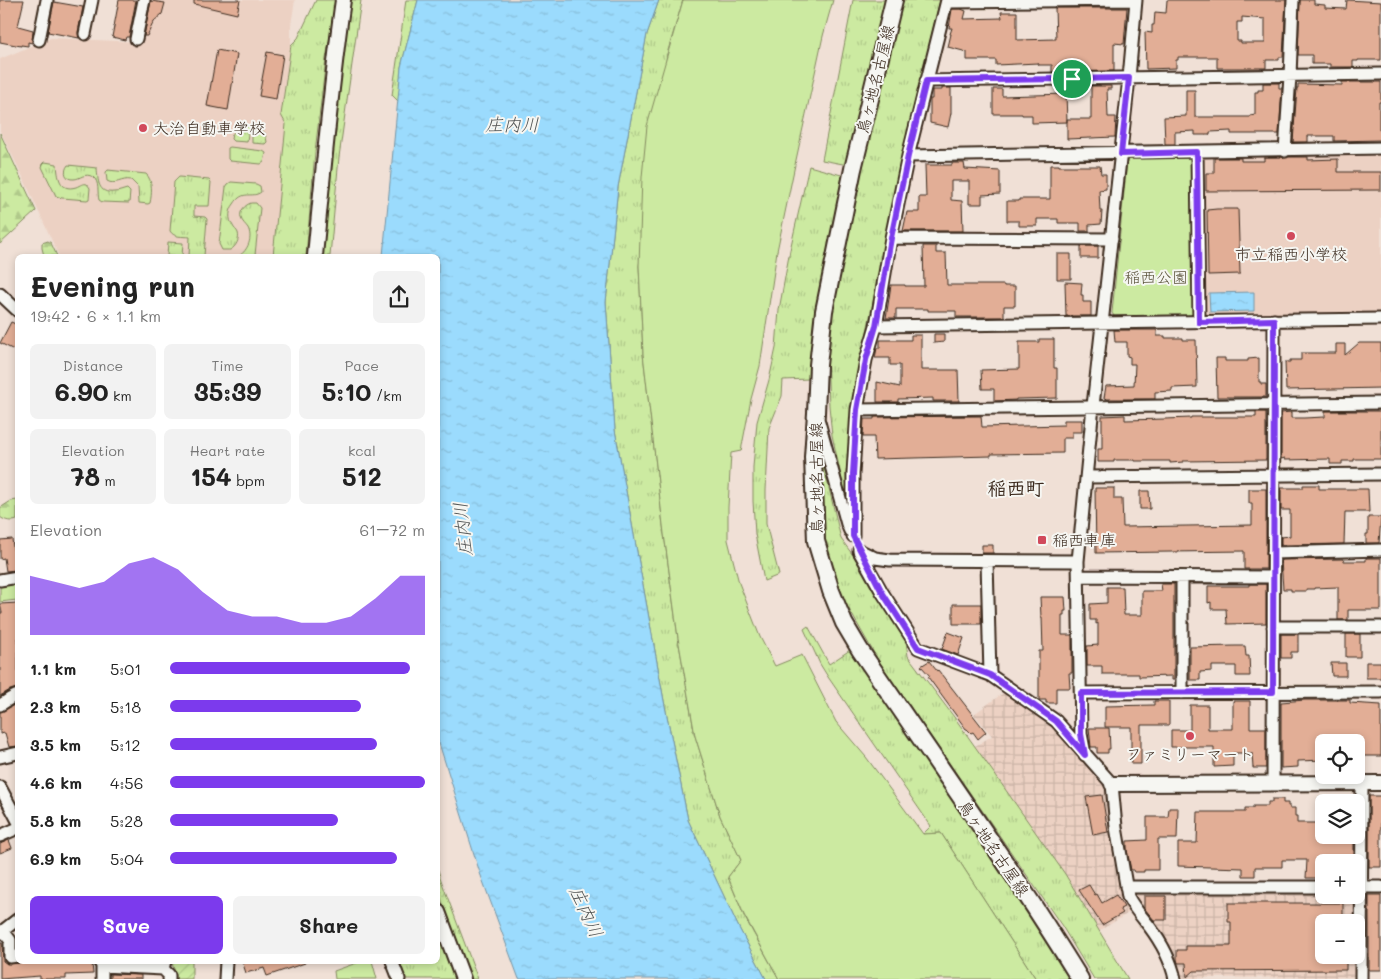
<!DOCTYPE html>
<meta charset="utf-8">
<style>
body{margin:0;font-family:Mali,"Klee One",sans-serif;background:#f2f2f2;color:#222;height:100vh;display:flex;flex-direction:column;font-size:19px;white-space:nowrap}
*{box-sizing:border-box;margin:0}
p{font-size:16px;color:#767676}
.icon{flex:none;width:28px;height:28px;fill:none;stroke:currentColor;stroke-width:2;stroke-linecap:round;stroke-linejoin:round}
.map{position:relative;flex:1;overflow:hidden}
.side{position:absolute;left:15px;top:254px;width:425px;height:710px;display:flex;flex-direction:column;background:#fff;border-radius:8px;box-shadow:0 2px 8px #0003}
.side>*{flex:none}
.buttons{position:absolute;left:1315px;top:734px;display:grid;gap:10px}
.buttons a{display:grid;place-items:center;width:50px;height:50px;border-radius:8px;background:#fff;box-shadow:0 2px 8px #0003;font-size:25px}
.pin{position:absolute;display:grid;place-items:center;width:42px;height:42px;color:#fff;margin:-21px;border:2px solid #fff;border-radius:50%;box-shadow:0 1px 5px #0007}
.round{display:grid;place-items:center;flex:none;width:52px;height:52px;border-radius:8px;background:#f2f2f2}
.summary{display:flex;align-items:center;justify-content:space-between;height:85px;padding:0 15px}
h1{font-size:28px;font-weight:700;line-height:38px}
.metrics{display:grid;grid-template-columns:repeat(3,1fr);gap:8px;height:85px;padding:5px 15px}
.metrics div{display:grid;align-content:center;border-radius:8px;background:#f2f2f2;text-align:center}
.metrics b{font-size:25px;font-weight:700}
.metrics small{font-size:14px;font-weight:400}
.metrics p{font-size:14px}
.chart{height:140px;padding:10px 15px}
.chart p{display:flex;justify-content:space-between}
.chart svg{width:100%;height:90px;margin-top:5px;fill:#7c3aed;opacity:.7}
.primary-button{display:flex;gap:10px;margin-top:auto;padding:10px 15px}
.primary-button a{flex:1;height:58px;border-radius:8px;background:#7c3aed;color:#fff;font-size:20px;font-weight:700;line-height:58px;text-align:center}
.primary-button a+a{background:#f2f2f2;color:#222}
ul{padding:0 15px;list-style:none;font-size:16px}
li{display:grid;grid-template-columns:80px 60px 1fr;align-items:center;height:38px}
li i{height:12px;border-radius:6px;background:#7c3aed}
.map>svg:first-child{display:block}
.built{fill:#ecd1c3}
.industrial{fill:url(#industrial-grid)}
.grass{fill:url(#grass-tufts);stroke:#848a60}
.forest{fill:url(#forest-firs);stroke:#848a60}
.park{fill:#cceaa1;stroke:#848a60}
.garden{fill:url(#garden-furrows);stroke:#848a60}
.water{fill:url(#water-ripples);stroke:#7594a4}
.building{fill:#e2ae96;stroke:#3b2a1e;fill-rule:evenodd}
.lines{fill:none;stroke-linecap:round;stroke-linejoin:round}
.minor-casing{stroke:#3b2a1e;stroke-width:15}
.tertiary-casing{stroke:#3b2a1e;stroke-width:18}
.secondary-casing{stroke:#3b2a1e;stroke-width:20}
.minor{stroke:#f6f6f2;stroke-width:11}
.tertiary{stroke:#f6f6f2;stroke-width:14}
.secondary{stroke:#f6f6f2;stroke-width:16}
.route-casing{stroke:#fff;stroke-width:10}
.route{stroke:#7c3aed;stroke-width:6}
.poi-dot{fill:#d1495b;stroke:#f6f6f2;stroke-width:2}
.labels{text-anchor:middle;stroke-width:4;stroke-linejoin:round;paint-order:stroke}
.street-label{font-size:16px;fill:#3b2a1e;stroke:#f6f6f2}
.poi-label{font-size:16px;fill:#3b2a1e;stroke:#f6f6f2;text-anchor:start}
.park-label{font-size:16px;fill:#585038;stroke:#f6f6f2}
.water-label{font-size:18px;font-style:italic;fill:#535656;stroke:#f6f6f2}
.quarter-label{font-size:19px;font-weight:bold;fill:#3b2a1e;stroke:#f6f6f2}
</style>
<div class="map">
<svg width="1381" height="979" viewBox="0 0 1381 979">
<defs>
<pattern id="industrial-grid" width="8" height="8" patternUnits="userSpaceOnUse" patternTransform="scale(1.25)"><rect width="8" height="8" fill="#ecd1c3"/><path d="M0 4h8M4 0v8" fill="none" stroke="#cbb4a7"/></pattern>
<pattern id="grass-tufts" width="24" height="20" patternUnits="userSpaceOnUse" patternTransform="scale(1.25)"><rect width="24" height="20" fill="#cceaa1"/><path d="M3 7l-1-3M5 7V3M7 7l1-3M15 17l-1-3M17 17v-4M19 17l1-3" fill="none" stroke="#b0c98a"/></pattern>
<pattern id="forest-firs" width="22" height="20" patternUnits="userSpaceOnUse" patternTransform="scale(1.25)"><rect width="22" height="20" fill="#cceaa1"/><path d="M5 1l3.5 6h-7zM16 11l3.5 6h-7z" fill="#b0c98a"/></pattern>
<pattern id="garden-furrows" width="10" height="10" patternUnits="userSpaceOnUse" patternTransform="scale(1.25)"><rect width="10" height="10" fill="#cceaa1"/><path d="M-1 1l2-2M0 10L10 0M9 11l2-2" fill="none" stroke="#b0c98a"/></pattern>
<pattern id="water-ripples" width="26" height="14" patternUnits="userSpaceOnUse" patternTransform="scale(1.25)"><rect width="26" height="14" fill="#9bdbfd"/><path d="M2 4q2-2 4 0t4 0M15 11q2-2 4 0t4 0" fill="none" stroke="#86bcd8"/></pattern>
</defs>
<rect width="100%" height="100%" fill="#f0e0d6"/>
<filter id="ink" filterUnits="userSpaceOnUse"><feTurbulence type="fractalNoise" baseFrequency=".02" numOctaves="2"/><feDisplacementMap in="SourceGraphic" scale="10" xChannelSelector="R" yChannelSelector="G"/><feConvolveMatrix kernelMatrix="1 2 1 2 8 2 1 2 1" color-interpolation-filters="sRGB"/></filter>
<g filter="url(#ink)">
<!-- built -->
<path class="built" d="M148,0H295L291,25V45L281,114L286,124L273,256H59L21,173L0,131V59L51,38L139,42Z
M1381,153V315L1209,317L1202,313L1201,159L1204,156Z"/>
<!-- industrial -->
<path class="industrial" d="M1006,691L1054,725L1093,772L1104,786L1108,801L1114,861L1120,889L1128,909L1130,912L1099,931L1065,874L975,746L992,736L974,714Z
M1139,891L1324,892V895H1355L1356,922H1324V955H1356L1357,972L1353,977L1183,978L1178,974L1137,905L1134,896Z"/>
<!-- grass -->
<path class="grass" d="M316,0H336L326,59L315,152L306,256H273L286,124L281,115L291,45L298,38Z
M348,0H361L339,157L330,256H322L331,156Z
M406,0H418L401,67L399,102L392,95Z
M659,0H683L667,54L639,266L643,354L664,534L678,638L695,736L720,816L741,860L728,877L744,916L779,979H766L739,928L688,820L664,701L615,430L606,302L618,187L647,34Z
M853,0H887L848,165L822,160Z
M900,0H940L903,153L852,406L846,474L848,507L832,435L829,406L827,356L830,316L855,190Z
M249,126H255L265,133L267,142L265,144L252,143V133H248L247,142L233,141L231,139C232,130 240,127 249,126Z
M230,147L263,151L266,153L264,162L261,164L230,161L228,159V148Z
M45,162L57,164C58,176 59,192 76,187C81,185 82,183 87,184L90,188L89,199L87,200L62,198L56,196L42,167L43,164Z
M68,165L97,168C98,181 98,194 114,192C119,192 123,190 127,189L130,192L129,203L102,202L99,200C97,193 100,182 93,177C85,172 80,179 74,179C65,180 63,171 68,165Z
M809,166L845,176L817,311L812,343L809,379L783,380L782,396L769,428L766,490V524L779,575L764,581L755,534L753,501V467L757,422L769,380L776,348L779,310L790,250Z
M108,170L146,174C153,180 152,194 150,203L148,204L139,203L138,187L131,180C122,178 115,186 107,181L106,172Z
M179,177L209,180L211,182L209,206H194V216L205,217L207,219L204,256H189L190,237C183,236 174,238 170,231L174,182Z
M231,182L256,184L260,186L261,192C252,199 243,189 234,204C229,210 228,219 233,226C234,229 237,230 238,233C240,239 236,247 230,250C228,250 224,250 222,250L219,244L226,187L228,184Z
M251,203H256L260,208L255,255L254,256H239C248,250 253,238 248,228C246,225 242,222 241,218C239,211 245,205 251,203Z
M168,242L183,243L182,256H167Z
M819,446L841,539L855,558L906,641L908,656L957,721L1065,874L1128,979H1094L1062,926L878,660L834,583L822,535Z
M17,582V600L0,602V585Z
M808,626L829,664L850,650C926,758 999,868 1071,979H1036L941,833L923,834L931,826L828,677L820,664L804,629Z
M438,870L441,880L478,979H470L438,890Z
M438,931L455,979H405L398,961H438Z"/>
<!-- forest -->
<path class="forest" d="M0,133L36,211L0,244Z
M48,241L51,243L57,256H44L42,248V243Z
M17,500V520C12,522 5,521 0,517V508L11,501Z"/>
<!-- park -->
<path class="park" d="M683,0H833L823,36L796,160L777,251L760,366L751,399L741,451L731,453L728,507V540L739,583L760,637L775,666L802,655L836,722L866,757L923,834L941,833L1036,979H779L744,915L728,877L741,860L720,816L695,736L678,638L664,534L643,354L639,266L642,177L647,126Z
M1190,156L1194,160L1196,313L1192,317L1116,319L1112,313L1127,161L1131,157Z
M362,961H372L377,979H335L334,971Z"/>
<!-- garden -->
<path class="garden" d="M172,961H192V979H176C177,972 172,968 172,961Z"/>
<!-- water -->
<path class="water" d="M418,0H659L647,34L618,187L606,302L615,430L664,701L688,820L739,928L766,979H519L480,873L438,740V256H383L401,67Z
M1254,292V311L1210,312L1209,293Z"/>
<!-- building -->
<path class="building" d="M0,0H24L18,26L33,30L32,43L28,42V46L21,45V46L0,42Z
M119,0H136L129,37H126L125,40L112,37Z
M194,0H240L237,14L194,4Z
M1167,0H1286L1283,57H1279V60H1266V68H1217V57H1178V60H1176V68L1146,69L1145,32L1152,33V25H1154L1155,12L1166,13ZM1242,17L1265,19V43H1241V41H1237V22H1242Z
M1300,0H1314V4L1325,5V8L1346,9L1347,0L1381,2V60H1358V61H1353V67H1330V64H1312V55H1298Z
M151,1L165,3L162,14L154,21L147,36H144Z
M54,2L83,7L78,32L79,38L48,32Z
M1055,8H1127L1124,44L1114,43V71L1052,72V65H1039L1038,63L996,65V60H967V52L948,47L951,34H950L952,28H949L952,9H961L966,11L964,19L1002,18L1001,12H1017V40L1056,39Z
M217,50L237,54L228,110L207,106Z
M267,52L283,55L276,99L259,96Z
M1342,82H1381V102H1379V130H1381V140L1334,141V136H1308V142H1293L1297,88H1298V84L1342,85Z
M1263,83H1279V88H1282L1279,134H1231V131L1210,132V135H1195V131L1175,132V144H1165L1164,117L1186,116V90H1195V117H1250V116L1255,115V92H1258V90H1263Z
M1091,86H1111V89H1107L1108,117H1116L1115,137L1067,139V119H1091Z
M942,88H951V113L948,127L930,123V99H932V90H942Z
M993,89H1002V96L1066,94L1067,122L1032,123V115H1022V114H993Z
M1264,157H1281L1285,158L1289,157H1308V160L1338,159V172H1381V190L1206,191V173H1214V158H1241V161H1264Z
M952,163H964L965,169L1000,171V194L982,195V204H969V181H951V200L962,201L963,231H903L907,212H919V197H926L925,165H952Z
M1050,165H1059V166H1100L1101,174H1106V189L1099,190L1100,211H1102L1101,224L1089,225V231H1080V223H1058V219H1037V226H1019V221H1007V201H1019V199H1050Z
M1217,209H1238L1240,274L1208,275L1207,210Z
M923,246H936V253H946L947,285H1004V286H1015V306H1004V317H956V311H928V309H896V318H886L891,285H905V286H924Z
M1081,246H1098V258H1081Z
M1057,254H1071V279H1057Z
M1065,282L1082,283L1081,295H1083V302H1091V316H1066Z
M11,322L18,325V352L0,343Z
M1114,330H1157V336H1165V338H1183V340H1196L1197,387L1172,388V391L1155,392V399H1107L1104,398L1106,386L1134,385L1135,364H1130V357L1127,356V342H1115Z
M934,334H944V342L934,343Z
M911,335H921V370H958L959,401H933V398L898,399V402H877V382L900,387V365H890V358H875L877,348H880V340H911Z
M1039,339H1054V368H1057V398L1016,399V400L994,401V389H982L981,370L1019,369V342H1039Z
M1359,343H1381V388L1286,390L1285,362H1290V360H1301V353H1336V344H1345V355Z
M1216,358H1225V361H1248V359L1259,358V382H1261V384H1266V397H1217Z
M1325,411H1381V459H1354V461H1342V464H1330V459L1285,460V458L1281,459V413L1291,412V418H1304L1325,417Z
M1256,412H1266V460L1183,461V462L1170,463V461H1135V460H1114V462H1098V449H1102V416L1125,415V420L1165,419L1191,418V417H1256Z
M981,416L982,427L1064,425V420H1082V432H1072V438H1063V453L991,454V456L875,459L874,437H863L864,419H874V417Z
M1303,485H1319V489H1368L1369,512H1345L1344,544L1281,545V537L1290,536V510H1281V488H1303Z
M1095,488H1114V499H1122L1123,527L1252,525V503H1249V489H1266V569H1244V551L1096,553Z
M1140,491H1149L1150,509H1140Z
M1368,517H1381L1379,543H1366V534H1368Z
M12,539L16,570L6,571L4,558L0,559V540Z
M982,545H993V553H982Z
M1366,558H1381V610H1348V620H1338V587L1314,588V589H1306V591H1291V589H1283L1281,560L1344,559V561H1366Z
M1161,584H1174V680H1172V676L1139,677V674H1102V666H1087V646L1098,645V623L1096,624V620H1090V604L1107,603V587H1123L1124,615H1142V591H1162Z
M1249,584H1266V623L1227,624L1226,609H1211V602L1208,603V586H1249Z
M1040,597H1065L1066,611H1064V615H1062V635H1072V673H1069L1070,688H1056V703H1046V700H1039V651H1043L1042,617H1041Z
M18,603V688L10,690L0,696V613H2L0,604Z
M953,604H981V624H953Z
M948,632L964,638L958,655L942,649Z
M1281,634H1298V652H1291V658H1281Z
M1346,634H1360V657H1346Z
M1235,646H1245L1246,656H1249L1250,676H1236V666H1212V671L1200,672V680H1190V647Z
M929,661L937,671L938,670L986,732L978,739L973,732L971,733L967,729H966L928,677L930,676L921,666Z
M1366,662H1381V678H1366Z
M1331,663H1346V676H1332Z
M1305,700H1350V703L1381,705V756H1358V742H1324V760L1298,761V767L1281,768V702Z
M1154,701H1169V725H1141V764H1131V727H1105V706L1154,705Z
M1233,701H1250V728H1266V768H1253L1252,753H1233V766L1214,767V747H1171V730H1190V705H1208V729H1233Z
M18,703V746L9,747L5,733L0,734V712Z
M1089,728H1109L1110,749H1108V753H1097V747H1091Z
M1102,795L1108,832L1093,835L1086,797Z
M1369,796H1381V867H1369Z
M1272,799H1283V803H1288V806H1290V808H1295V816H1297V823H1324V835H1327V841H1354V862H1318V878H1306L1307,860H1282V867H1255V876H1243V868L1178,866V843H1197L1198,812H1245V808H1253V806H1268V802H1272Z
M1169,808H1178L1177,839H1158V870H1144V872H1134V870H1131L1127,850V841L1147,840V817H1168Z
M9,840L12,848L0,853V844Z
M1089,885L1095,895L1097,894L1102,903L1116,895L1124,907L1120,909L1123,913L1102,925L1079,890Z
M1369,895H1381V970H1369Z
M1144,896H1166V920H1154L1144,908Z
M1228,903H1343V922H1324V955H1346V970L1194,971L1187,977L1186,963H1178L1177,959V950H1186V946H1231V922H1228Z
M0,943H2L3,961L7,964L19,963L23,961H90V963H92L93,974L66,975V979H40V976L0,979Z
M242,961H305V963L267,976L264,968L246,973Z
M110,974L141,975V979H110Z"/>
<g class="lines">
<!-- minor casing -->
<g class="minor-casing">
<path id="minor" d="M947,2L1136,0
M85,34L92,0
M136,39L144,0
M39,40L47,0
M926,81L1381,74
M1285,151L1290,76L1293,0
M1197,152L1199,322
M908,156L1381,148
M891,238L1112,239
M0,294L18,311
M876,326L1381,319
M857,410L1381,403
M819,422L847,524L850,531
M1087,477L1381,474
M853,536V474L857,410L866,360L876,326L891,238L908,156L947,0
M859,550L875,558L890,560L1078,561
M859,551L882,592L918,648L990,675L1056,721L1112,784L1116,827L1128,897C1134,908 1141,916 1149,926C1161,942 1171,960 1175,979
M1273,553L1381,550
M987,561L990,675
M1079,576L1273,577
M0,580L18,577
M1273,627H1381
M1081,693L1381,692
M1182,693V577
M0,705C6,702 11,697 18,695
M1085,755L1081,734L1078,561L1093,406L1129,78L1136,0
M0,757L18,753
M1273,784L1274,320
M0,787L18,821
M0,836L18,828
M1126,887H1324
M1356,887H1381
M3,931L10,940V957L18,956
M0,933L18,919
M99,961L102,966V979
M165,961L163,969L169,975V979
M392,961L399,979
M102,966L163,969L162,961
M225,979L226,961
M1361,979L1362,783"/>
</g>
<!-- tertiary casing -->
<g class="tertiary-casing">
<path id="tertiary" d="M315,256C323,171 331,85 343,0
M1112,784L1381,783
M438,912L463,979"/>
</g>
<!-- secondary casing -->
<g class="secondary-casing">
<path id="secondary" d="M894,0L853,169L824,311L818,365L816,413L813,457L816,541L831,591L844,623L860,650C934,759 1011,867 1080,979"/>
</g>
<!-- minor -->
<use href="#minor" class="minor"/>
<!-- tertiary -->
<use href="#tertiary" class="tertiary"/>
<!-- secondary -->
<use href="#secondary" class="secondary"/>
</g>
</g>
<g class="lines" filter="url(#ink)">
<!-- route casing -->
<g class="route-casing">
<path id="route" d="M1129,78L1121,154L1197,152L1199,322L1274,320L1273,692L1081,693V734L1085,755L1056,721L990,675L918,648L882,592L853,536V474L857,410L866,360L876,326L891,238L908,156L926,81Z"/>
</g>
<!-- route -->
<use href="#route" class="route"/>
</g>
<!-- markers -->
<g class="poi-dot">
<circle cx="143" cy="128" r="5"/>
<circle cx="1291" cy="236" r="5"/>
<rect x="1037" y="535" width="10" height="10" rx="2.5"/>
<circle cx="1190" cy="736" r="5"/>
</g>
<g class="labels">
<!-- street labels -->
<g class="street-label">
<text transform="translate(875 79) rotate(-76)" y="6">鳥ヶ地名古屋線</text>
<text transform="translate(816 478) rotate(-90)" y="6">鳥ヶ地名古屋線</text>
<text transform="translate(994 848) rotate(56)" y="6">鳥ヶ地名古屋線</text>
</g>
<!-- poi labels -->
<g class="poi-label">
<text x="153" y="134">大治自動車学校</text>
<text x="1291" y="260" text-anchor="middle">市立稲西小学校</text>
<text x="1052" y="546">稲西車庫</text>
<text x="1190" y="760" text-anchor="middle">ファミリーマート</text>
</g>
<!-- park labels -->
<g class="park-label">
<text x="1156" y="283">稲西公園</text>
</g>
<!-- water labels -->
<g class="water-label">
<text x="512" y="131">庄内川</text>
<text transform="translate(463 529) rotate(-96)" y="6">庄内川</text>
<text transform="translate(586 912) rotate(65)" y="6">庄内川</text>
</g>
<!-- quarter labels -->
<g class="quarter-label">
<text x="1016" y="495">稲西町</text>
</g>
</g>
</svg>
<div class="buttons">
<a><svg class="icon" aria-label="locate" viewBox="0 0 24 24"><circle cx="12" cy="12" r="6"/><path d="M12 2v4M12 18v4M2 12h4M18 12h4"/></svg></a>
<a><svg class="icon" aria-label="layers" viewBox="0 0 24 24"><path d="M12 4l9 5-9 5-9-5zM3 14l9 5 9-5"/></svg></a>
<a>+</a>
<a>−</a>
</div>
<div class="pin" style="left:1072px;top:79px;background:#1e9e55"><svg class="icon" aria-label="arrive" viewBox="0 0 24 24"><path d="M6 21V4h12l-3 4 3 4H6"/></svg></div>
<section class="side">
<div class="summary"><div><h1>Evening run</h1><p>19:42 · 6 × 1.1 km</p></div><a class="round"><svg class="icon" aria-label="share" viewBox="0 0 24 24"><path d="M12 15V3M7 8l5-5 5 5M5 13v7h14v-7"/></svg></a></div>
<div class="metrics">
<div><p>Distance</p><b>6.90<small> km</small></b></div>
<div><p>Time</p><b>35:39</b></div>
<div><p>Pace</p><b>5:10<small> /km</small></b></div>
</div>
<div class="metrics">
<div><p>Elevation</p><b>78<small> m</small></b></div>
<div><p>Heart rate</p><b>154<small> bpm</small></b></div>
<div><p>kcal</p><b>512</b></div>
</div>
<div class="chart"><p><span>Elevation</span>61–72 m</p>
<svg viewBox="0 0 160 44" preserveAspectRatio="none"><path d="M0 44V15L10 18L20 21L30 18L40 9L50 6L60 12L70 23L80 32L90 35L100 35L110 38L120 38L130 35L140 26L150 15L160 15V44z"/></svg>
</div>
<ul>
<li><b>1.1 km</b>5:01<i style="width:94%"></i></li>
<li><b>2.3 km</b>5:18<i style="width:75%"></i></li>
<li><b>3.5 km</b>5:12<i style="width:81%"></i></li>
<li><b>4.6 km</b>4:56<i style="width:100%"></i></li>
<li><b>5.8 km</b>5:28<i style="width:66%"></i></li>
<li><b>6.9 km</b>5:04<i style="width:89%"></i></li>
</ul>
<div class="primary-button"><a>Save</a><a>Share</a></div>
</section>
</div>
